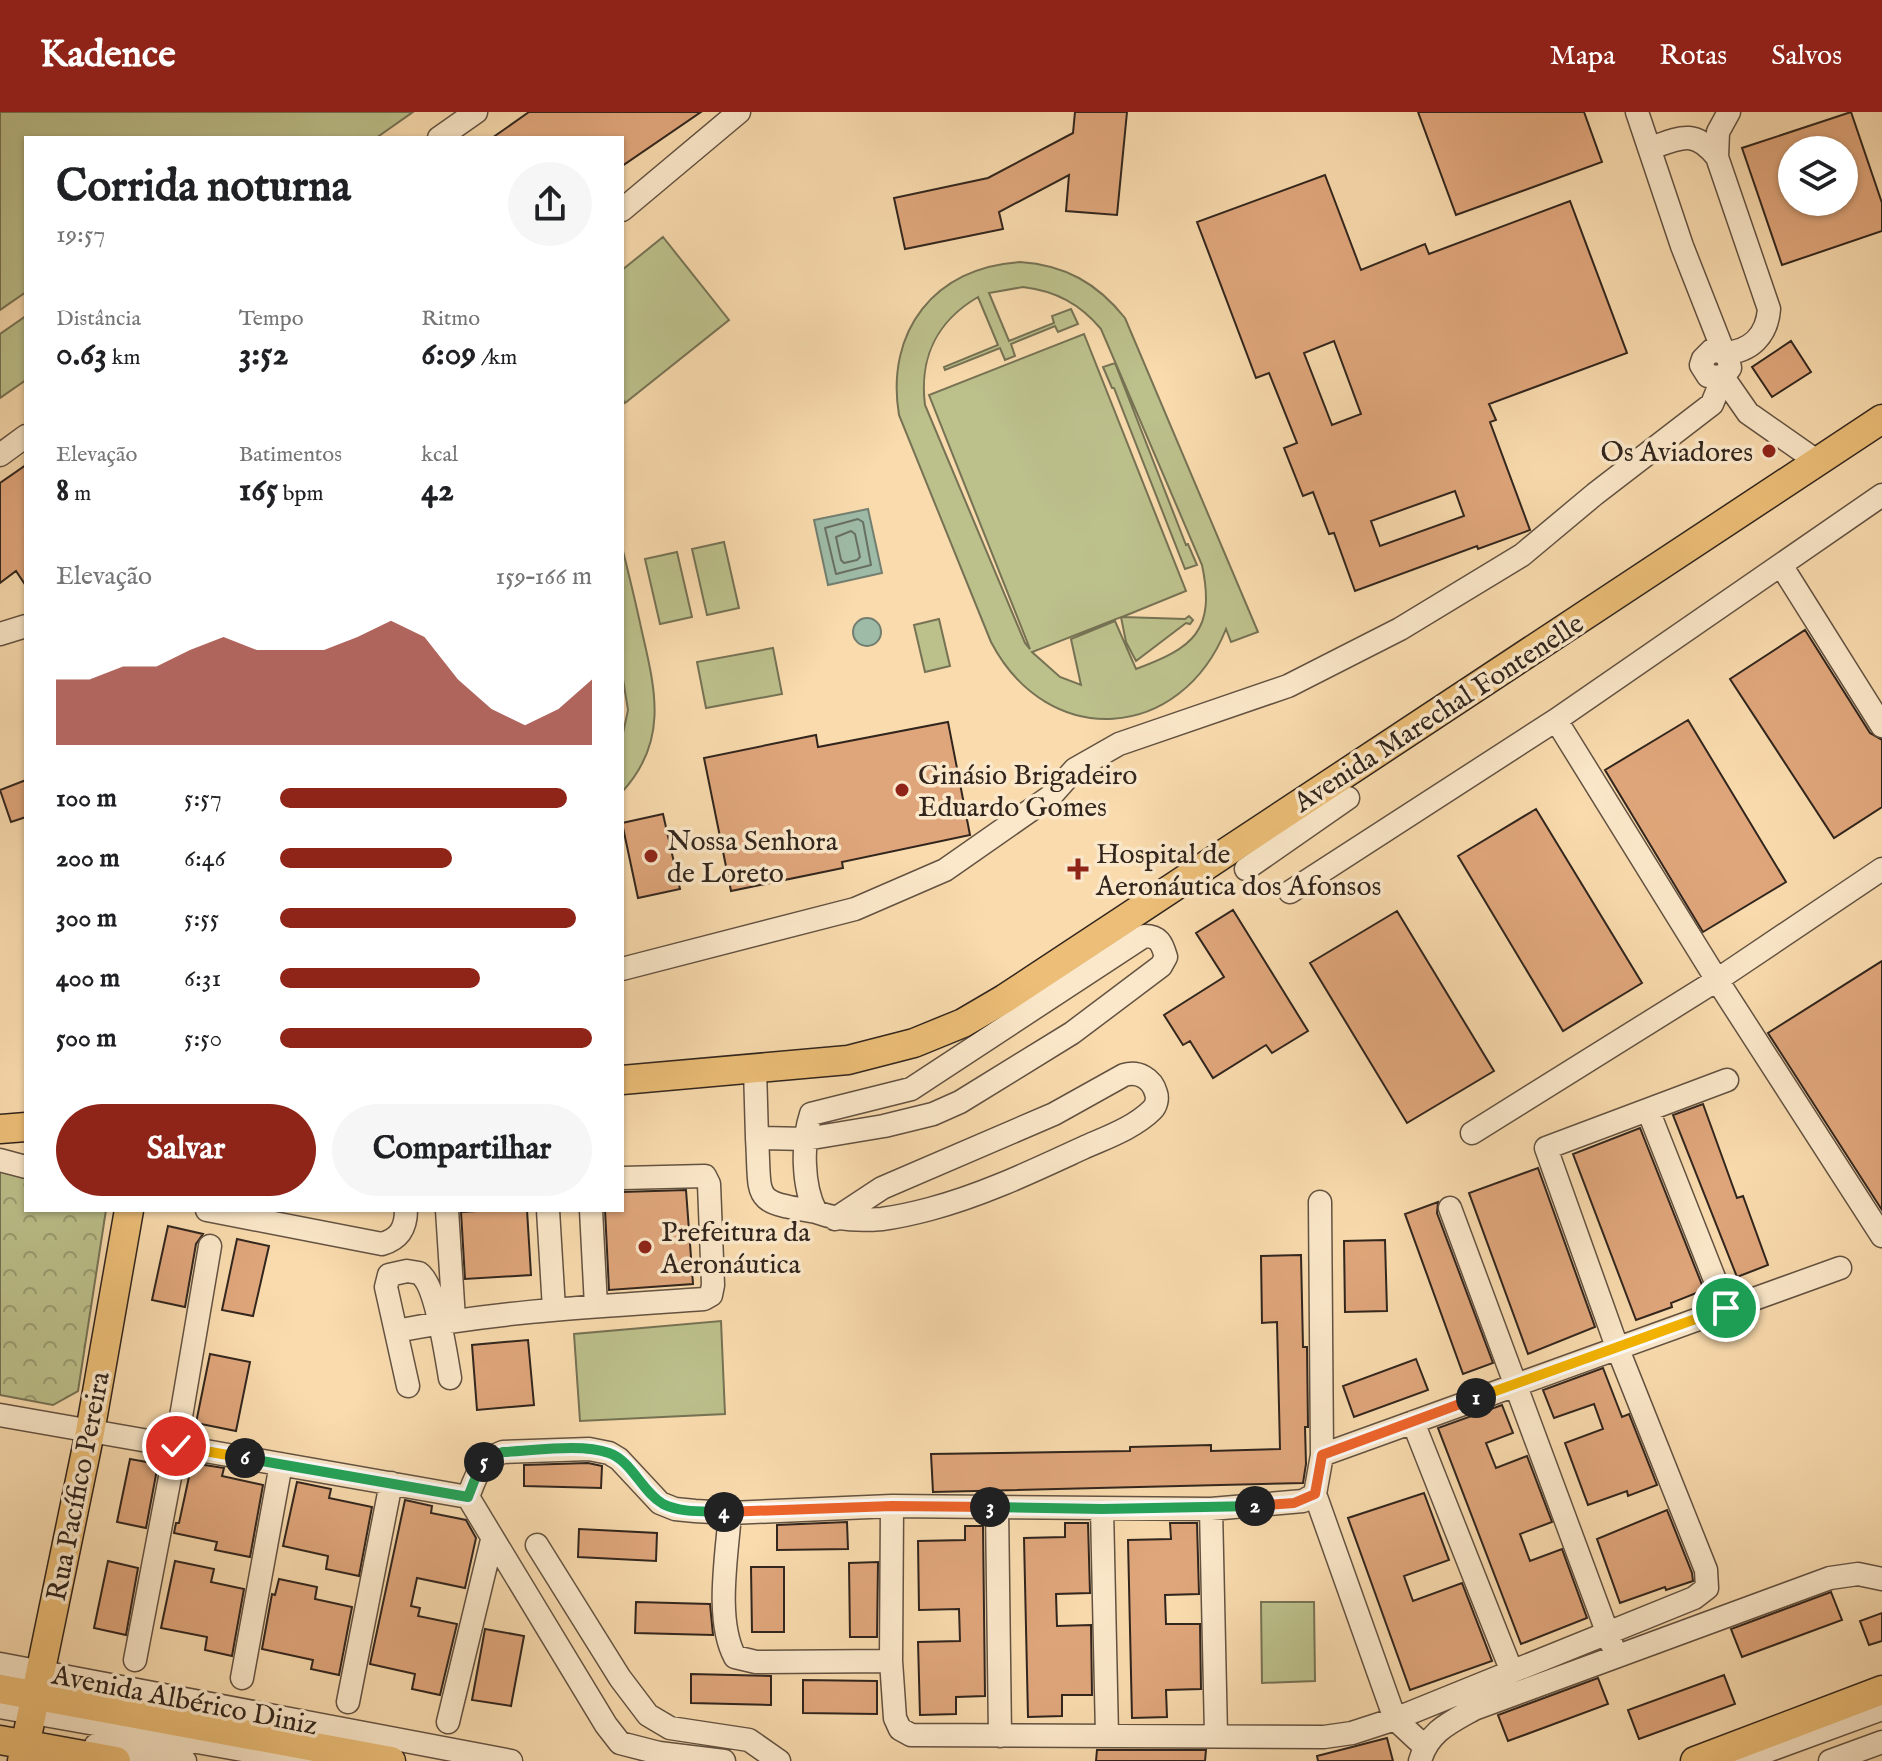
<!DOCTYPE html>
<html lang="pt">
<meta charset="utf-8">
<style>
body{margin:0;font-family:"IM FELL English",serif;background:#f6f6f6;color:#202124;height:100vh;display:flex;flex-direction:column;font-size:30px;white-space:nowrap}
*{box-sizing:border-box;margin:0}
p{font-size:26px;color:#757577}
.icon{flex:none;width:44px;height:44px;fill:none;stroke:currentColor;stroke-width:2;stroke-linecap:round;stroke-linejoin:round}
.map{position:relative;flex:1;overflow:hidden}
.side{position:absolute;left:24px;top:24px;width:600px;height:1076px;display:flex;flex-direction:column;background:#fff;border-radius:0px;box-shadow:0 2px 6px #0004}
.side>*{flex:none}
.controls{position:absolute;left:1778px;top:24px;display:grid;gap:16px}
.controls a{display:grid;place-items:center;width:80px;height:80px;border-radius:50%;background:#fff;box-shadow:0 2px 6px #0004;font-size:40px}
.pin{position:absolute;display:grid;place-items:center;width:68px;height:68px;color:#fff;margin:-34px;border:4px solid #fff;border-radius:50%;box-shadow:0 2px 8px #0007}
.km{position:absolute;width:40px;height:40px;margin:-20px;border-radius:50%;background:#222;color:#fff;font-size:22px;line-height:40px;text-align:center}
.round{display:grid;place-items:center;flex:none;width:84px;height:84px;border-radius:42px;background:#f6f6f6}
.overview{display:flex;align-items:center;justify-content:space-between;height:136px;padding:0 32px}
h1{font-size:44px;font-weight:700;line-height:60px}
.figures{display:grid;grid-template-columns:repeat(3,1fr);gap:12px;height:136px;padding:8px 32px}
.figures div{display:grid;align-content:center}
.figures b{font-size:34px;font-weight:700}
.figures small{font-size:22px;font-weight:400}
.figures p{font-size:22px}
.chart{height:224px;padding:16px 32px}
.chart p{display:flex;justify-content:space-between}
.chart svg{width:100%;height:144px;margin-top:8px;fill:#8f2418;opacity:.7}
.primary-button{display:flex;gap:16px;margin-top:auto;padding:16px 32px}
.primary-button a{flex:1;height:92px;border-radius:48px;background:#8f2418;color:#fff;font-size:32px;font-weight:700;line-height:92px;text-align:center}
.primary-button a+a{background:#f6f6f6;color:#202124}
ul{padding:0 32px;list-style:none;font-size:26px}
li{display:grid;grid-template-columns:128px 96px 1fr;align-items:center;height:60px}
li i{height:20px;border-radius:10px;background:#8f2418}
header{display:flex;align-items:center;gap:48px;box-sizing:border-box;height:112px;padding:0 40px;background:#8f2418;color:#fff}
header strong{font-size:38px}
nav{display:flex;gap:44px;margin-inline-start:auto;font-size:28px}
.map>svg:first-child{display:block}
.green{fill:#bcc08b;stroke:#767254;stroke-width:2;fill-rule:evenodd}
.forest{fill:url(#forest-crowns);stroke:#767254;stroke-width:2}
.water{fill:#9ebba7;stroke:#727f70;stroke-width:2}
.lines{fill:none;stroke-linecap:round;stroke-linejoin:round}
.shore{stroke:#687062;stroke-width:2}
.building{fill:#e0a67b;stroke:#31251d;stroke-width:2;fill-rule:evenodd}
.minor-casing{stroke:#635241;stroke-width:25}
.major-casing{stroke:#31251d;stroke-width:31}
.minor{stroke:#fbe8ca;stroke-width:22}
.major{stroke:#ecbe77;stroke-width:28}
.split-1-casing{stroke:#fff;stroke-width:16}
.split-2-casing{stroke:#fff;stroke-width:16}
.split-3-casing{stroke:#fff;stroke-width:16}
.split-4-casing{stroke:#fff;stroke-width:16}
.split-5-casing{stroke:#fff;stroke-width:16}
.split-6-casing{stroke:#fff;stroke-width:16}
.split-7-casing{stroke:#fff;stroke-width:16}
.split-1{stroke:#f5b400;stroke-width:10}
.split-2{stroke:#f0652b;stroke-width:10}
.split-3{stroke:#22a559;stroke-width:10}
.split-4{stroke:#f0652b;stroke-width:10}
.split-5{stroke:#22a559;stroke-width:10}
.split-6{stroke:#22a559;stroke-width:10}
.split-7{stroke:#f5b400;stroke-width:10}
.poi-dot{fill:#8f2418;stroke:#fbe8ca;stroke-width:3}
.labels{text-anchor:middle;stroke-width:7;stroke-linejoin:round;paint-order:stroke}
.poi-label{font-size:28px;fill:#31251d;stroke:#fbe8ca;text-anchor:start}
.street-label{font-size:28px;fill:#31251d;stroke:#fbe8ca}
</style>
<header>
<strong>Kadence</strong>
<nav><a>Mapa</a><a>Rotas</a><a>Salvos</a></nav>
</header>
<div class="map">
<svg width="1882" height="1649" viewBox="0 0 1882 1649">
<defs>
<pattern id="forest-crowns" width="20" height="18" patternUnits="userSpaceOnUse" patternTransform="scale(2)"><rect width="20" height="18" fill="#bcc08b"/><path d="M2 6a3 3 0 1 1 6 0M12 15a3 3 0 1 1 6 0" fill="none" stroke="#999c71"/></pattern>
</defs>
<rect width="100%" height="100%" fill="#f9dbae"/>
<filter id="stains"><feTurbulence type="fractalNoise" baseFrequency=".0025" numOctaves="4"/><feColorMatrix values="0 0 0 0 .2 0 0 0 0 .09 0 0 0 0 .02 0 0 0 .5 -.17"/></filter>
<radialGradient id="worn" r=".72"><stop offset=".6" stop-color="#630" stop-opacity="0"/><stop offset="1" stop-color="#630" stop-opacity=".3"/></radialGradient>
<!-- green -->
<path class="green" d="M0,0H413L376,26H26V180L0,198Z
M663,125L729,208L625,291L622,286V158Z
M1020,150C1065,153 1097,171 1125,206L1258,520L1231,530L1226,517C1181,630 1048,639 991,530L899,303C885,219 935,155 1020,150ZM1023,175C1056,179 1080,192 1101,217L1202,453C1216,519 1193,536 1136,557L1115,509L1071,527L1081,573L1060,565L1032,540L1121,505L1126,530L1136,549L1186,511L1190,512L1193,508L1189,504L1185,507L1122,505L1186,479L1084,222L929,283L1030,537L1025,531L925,293C919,246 937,209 978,185L998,233L944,255L945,258L1000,236L1005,248L1015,244L1011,232L1055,214L1058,220L1078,212L1071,197L1052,204L1054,211L1009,229L989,181Z
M26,204V268L0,286V222Z
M1115,251L1186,433L1188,432L1197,453L1185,457L1114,276H1112L1103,255Z
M724,430L739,496L707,503L692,437Z
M622,435C629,463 636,492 642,520C656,580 668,630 622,680V626L628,598L622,561Z
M677,440L692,505L660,512L645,447Z
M939,507L950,554L925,560L914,513Z
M773,536L782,582L706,596L697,550Z
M721,1209L725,1302L580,1309L574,1222Z
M1261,1490H1314L1315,1569L1262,1571Z"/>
<!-- forest -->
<path class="forest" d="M0,1057L26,1062V1098H106L78,1279L53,1293L0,1283Z"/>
<!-- water -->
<path class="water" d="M868,397L882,461L828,473L814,408Z
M853 520a14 14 0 1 1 28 0a14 14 0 1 1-28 0Z"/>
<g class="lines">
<!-- shore -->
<path class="shore" d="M858,407L863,410L871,453L836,462L825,416Z
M851,419L855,422L860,445L857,448L844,451L841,448L836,425Z"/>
</g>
<!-- building -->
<path class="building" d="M529,0H701L622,54V26H492Z
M1075,0H1127L1117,103L1066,99L1069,63L999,100L1003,117L905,137L894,86L988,66L1073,21Z
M1418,0H1584L1602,50L1456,103Z
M1851,0L1882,91V119L1782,153L1742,36ZM1792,38H1844V90H1792Z
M1325,63L1361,158L1425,132L1429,142L1570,89L1627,241L1489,292L1496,308L1490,310L1530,418L1478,437L1477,434L1355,479L1334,421L1329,422L1313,380L1303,384L1284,336L1297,331L1269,261L1256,266L1197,110ZM1334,229L1361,302L1332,313L1304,241ZM1455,379L1464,404L1380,434L1371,409Z
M1791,229L1811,260L1772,285L1752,255Z
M26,353V474L16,459L0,471V371Z
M1805,518L1870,621L1882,628V695L1834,726L1730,567Z
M1688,608L1786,770L1703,820L1605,658Z
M948,610L970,723L842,750L843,756L731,779L704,646L816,623L818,635Z
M26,668V705L11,710L0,678Z
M1536,697L1642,871L1563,919L1458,744Z
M663,702L680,777L638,786L622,711Z
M1233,798L1308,919L1272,941L1266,933L1213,966L1190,929L1183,933L1164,903L1224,865L1196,821Z
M1397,799L1494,959L1407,1011L1310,851Z
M1882,849V1098L1768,921Z
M1703,992L1737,1086L1743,1084L1768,1153L1737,1165L1673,1003Z
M1640,1016L1704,1178L1671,1191L1672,1195L1636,1208L1573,1042Z
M1538,1056L1595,1215L1528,1242L1469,1081Z
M686,1078L693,1172L609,1178L605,1098H622V1080Z
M1438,1090L1437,1101L1493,1251L1463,1262L1405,1102Z
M493,1098H527L531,1163L465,1167L461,1100Z
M168,1114L203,1122L196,1132L185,1195L152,1188Z
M237,1127L269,1134L253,1204L222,1198Z
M1385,1128L1387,1199L1345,1200L1344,1129Z
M1301,1143L1303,1235H1307L1308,1315H1305L1306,1352L1303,1371L933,1380L931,1342L1130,1339V1335L1211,1333V1339L1280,1337L1277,1210L1262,1211L1261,1144Z
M528,1228L534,1293L477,1298L472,1233Z
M210,1242L250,1250L236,1319L196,1311Z
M1416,1247L1428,1278L1354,1305L1343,1274Z
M1603,1256L1622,1305L1629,1302L1657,1373L1628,1384L1627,1379L1588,1393L1565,1331L1603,1317L1594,1292L1554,1306L1543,1278Z
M1502,1293L1513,1321L1486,1331L1496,1356L1527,1344L1552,1410L1520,1422L1530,1449L1562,1437L1587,1506L1521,1532L1438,1316Z
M130,1347L158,1352L146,1416L117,1410Z
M192,1351L224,1356L222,1364L263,1373L250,1445L215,1438L217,1430L174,1421L176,1411H179Z
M588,1351L602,1354L601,1376L524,1374V1353Z
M297,1370L331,1377L329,1386L372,1395L359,1464L326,1457L328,1444L283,1434Z
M1424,1381L1449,1448L1404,1464L1413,1489L1462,1471L1492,1549L1410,1578L1348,1406Z
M405,1388L432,1394L431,1401L466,1408L476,1426L465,1476L417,1466L411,1494L420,1496L418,1504L457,1512L440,1583L412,1577L415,1562L370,1552Z
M1667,1398L1692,1461L1693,1469L1666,1478L1665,1475L1620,1491L1597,1427Z
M847,1410L848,1437L777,1438V1413Z
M1065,1411H1088L1090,1481L1056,1482L1057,1514L1091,1513L1092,1583H1062V1604L1028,1605L1024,1426L1065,1425Z
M1170,1411H1197L1199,1482L1165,1483L1166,1512H1200L1201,1577L1166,1578L1167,1605L1132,1606L1128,1428L1171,1427Z
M965,1414H983L985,1584L956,1585V1602L920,1603L918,1530L960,1529L959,1497L919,1498L918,1429L965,1428Z
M579,1417L657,1421L656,1449L578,1445Z
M108,1449L138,1456L126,1523L94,1516Z
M175,1449L214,1457L211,1470L244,1477L232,1544L205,1538L207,1525L161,1516Z
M878,1450L877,1525H850L849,1451Z
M751,1455H784V1520H752Z
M279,1467L317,1475L315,1487L352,1495L339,1563L311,1557L313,1548L262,1537L272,1482L275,1483Z
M1831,1480L1842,1508L1742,1545L1731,1517Z
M636,1490L710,1492L713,1523L635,1521Z
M1882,1501V1529L1869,1533L1860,1509Z
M485,1517L524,1524L511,1594L472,1588Z
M691,1562L771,1564V1593L691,1591Z
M1724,1563L1735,1592L1639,1627L1628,1598Z
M1598,1566L1608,1592L1508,1629L1498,1603Z
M803,1568L877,1569V1602L803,1601Z
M1387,1626L1393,1649H1318L1317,1644Z
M1097,1638H1206L1205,1649H1096Z"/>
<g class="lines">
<!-- minor casing -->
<g class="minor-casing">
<path id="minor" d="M1637,0L1682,134L1724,241C1751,240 1767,223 1769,197L1717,45L1718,20L1729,0
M439,26L476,0
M1651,36C1681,25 1695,17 1717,45
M622,98L739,0
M1723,265L1748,301L1818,350
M0,343L26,324
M1781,453L1882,614
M0,522L26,514
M1556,608L1717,868L1882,1124
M1246,757L1348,686
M1290,780L1556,608L1882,383
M622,857L855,797L945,758L1051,684L1075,657L1119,632L1288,574L1400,517L1522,443L1595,382L1712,292L1723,265L1730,256L1728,245L1724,241L1712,238L1703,247L1701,253L1708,264L1723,265
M755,957L757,1026L806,1027L884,1014L933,1002L960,990L1072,921L1161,854L1166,845C1162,831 1159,824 1144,824L911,977L811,1002C802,1030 802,1074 816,1100C837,1108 859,1109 882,1107C897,1105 915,1101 930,1097C983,1083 1033,1059 1083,1036C1105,1026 1134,1016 1152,998C1156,994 1158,987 1156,981C1152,966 1138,959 1124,963L1054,1002L882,1076L835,1107
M1648,998L1726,1196
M1472,1021L1717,868L1882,757
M757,1026C761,1089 750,1089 816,1100
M0,1048L26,1055
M1450,1096L1612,1533
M207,1098L382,1132C399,1127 406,1117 406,1098
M447,1098L454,1207
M548,1098L554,1197
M591,1098L596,1194
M396,1219C498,1199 601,1194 704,1187L711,1183L713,1173L709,1072L705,1064L622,1066
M408,1274L386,1175L389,1163L407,1159L419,1161C436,1172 446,1243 450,1266
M0,1303L468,1385L606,1613L620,1631L659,1641L724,1649
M1413,1310L1512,1560
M1322,1343L1840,1156
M1315,1382L1395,1607L1424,1634
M468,1385C476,1364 480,1348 503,1340L589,1337L609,1341L619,1347L660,1391L675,1397L695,1399L730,1401L892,1394L1211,1397L1303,1389L1315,1382L1322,1343L1320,1090
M892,1394L891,1549L895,1606L900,1617L911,1623L1324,1625L1352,1621L1395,1607L1694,1486L1707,1476L1706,1458L1617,1235L1546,1036L1727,968
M997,1395L1000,1624
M1102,1397L1107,1623
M1211,1397L1216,1623
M730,1401C727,1443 715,1508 735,1545L756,1550L891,1549
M537,1433L620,1566L648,1603L670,1616L749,1628L779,1649
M135,1548L176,1334L210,1134
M0,1552L511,1649
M242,1566L281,1352
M348,1590L391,1371
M0,1595L305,1649
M448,1610L492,1428
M96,1633L185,1649
M1420,1649C1428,1620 1449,1611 1474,1597L1830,1466L1858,1462L1882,1467
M1740,1649L1882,1597
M1830,1649L1882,1630"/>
</g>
<!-- major casing -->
<g class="major-casing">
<path id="major" d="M622,968L848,948L914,931L963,911L1004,887L1882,307
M0,1017L26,1015
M0,1577L391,1649
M0,1628L116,1649
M22,1649L90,1320L129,1098
M1695,1649L1882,1578"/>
</g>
<!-- minor -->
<use href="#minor" class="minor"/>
<!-- major -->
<use href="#major" class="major"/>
</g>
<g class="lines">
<!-- split-1 casing -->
<g class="split-1-casing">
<path id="split-1" d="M1476,1286L1726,1196"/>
</g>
<!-- split-2 casing -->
<g class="split-2-casing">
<path id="split-2" d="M1255,1394L1294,1391L1315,1382L1322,1343L1476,1286"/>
</g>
<!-- split-3 casing -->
<g class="split-3-casing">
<path id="split-3" d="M990,1395L1102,1397L1255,1394"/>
</g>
<!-- split-4 casing -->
<g class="split-4-casing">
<path id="split-4" d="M724,1400L892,1394L990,1395"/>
</g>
<!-- split-5 casing -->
<g class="split-5-casing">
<path id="split-5" d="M484,1350L491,1344L503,1340C533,1339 581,1331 609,1341C632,1349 642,1380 663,1392C681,1401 704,1399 724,1400"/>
</g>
<!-- split-6 casing -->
<g class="split-6-casing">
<path id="split-6" d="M245,1346L468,1385L480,1354L484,1350"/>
</g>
<!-- split-7 casing -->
<g class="split-7-casing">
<path id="split-7" d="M176,1334L245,1346"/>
</g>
<!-- split-1 -->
<use href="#split-1" class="split-1"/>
<!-- split-2 -->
<use href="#split-2" class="split-2"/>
<!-- split-3 -->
<use href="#split-3" class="split-3"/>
<!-- split-4 -->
<use href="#split-4" class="split-4"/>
<!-- split-5 -->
<use href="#split-5" class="split-5"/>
<!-- split-6 -->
<use href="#split-6" class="split-6"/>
<!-- split-7 -->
<use href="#split-7" class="split-7"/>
</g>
<!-- markers -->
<g class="poi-dot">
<circle cx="1769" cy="339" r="8"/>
<circle cx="902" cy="678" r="8"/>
<circle cx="651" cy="744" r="8"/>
<path d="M1074 745h8v8h8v8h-8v8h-8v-8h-8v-8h8z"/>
<circle cx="645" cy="1135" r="8"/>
</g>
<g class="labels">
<!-- poi labels -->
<g class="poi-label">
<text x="1753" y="349" text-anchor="end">Os Aviadores</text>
<text x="918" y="672">Ginásio Brigadeiro<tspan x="918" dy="32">Eduardo Gomes</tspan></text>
<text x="667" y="738">Nossa Senhora<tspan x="667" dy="32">de Loreto</tspan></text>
<text x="1096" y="751">Hospital de<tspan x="1096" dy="32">Aeronáutica dos Afonsos</tspan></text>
<text x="661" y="1129">Prefeitura da<tspan x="661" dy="32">Aeronáutica</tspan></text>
</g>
<!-- street labels -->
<g class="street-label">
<text transform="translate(1438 600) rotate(-33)" y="10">Avenida Marechal Fontenelle</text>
<text transform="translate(77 1374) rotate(-79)" y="10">Rua Pacífico Pereira</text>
<text transform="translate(185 1587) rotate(11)" y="10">Avenida Albérico Diniz</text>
</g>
</g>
<rect width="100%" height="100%" filter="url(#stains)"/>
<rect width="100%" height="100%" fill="url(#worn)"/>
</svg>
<div class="controls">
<a><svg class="icon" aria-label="layers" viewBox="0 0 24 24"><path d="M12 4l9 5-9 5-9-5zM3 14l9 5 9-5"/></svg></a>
</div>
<div class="pin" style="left:1726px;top:1196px;background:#1e9e55"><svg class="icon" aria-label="arrive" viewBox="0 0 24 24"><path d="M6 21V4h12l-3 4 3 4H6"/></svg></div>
<div class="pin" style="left:176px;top:1334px;background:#d93025"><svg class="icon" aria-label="check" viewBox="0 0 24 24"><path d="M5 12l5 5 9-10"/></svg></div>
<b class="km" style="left:1476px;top:1286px">1</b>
<b class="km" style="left:1255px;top:1394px">2</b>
<b class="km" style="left:990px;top:1395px">3</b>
<b class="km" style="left:724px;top:1400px">4</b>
<b class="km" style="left:484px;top:1350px">5</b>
<b class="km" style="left:245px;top:1346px">6</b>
<section class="side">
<div class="overview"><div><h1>Corrida noturna</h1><p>19:57</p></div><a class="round"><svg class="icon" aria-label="share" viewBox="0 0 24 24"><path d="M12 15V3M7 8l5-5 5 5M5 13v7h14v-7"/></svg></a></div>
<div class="figures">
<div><p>Distância</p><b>0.63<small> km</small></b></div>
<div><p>Tempo</p><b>3:52</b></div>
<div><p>Ritmo</p><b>6:09<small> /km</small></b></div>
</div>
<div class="figures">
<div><p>Elevação</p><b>8<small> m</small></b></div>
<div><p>Batimentos</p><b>165<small> bpm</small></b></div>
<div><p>kcal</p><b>42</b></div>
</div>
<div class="chart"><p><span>Elevação</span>159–166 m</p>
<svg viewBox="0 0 160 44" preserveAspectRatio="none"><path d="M0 44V24L10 24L20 20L30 20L40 15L50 11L60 15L70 15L80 15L90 11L100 6L110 11L120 24L130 33L140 38L150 33L160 24V44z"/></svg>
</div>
<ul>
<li><b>100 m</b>5:57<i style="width:92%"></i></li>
<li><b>200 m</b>6:46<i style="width:55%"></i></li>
<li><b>300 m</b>5:55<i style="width:95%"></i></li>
<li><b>400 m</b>6:31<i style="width:64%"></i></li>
<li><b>500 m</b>5:50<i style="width:100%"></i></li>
</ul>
<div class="primary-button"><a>Salvar</a><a>Compartilhar</a></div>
</section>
</div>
